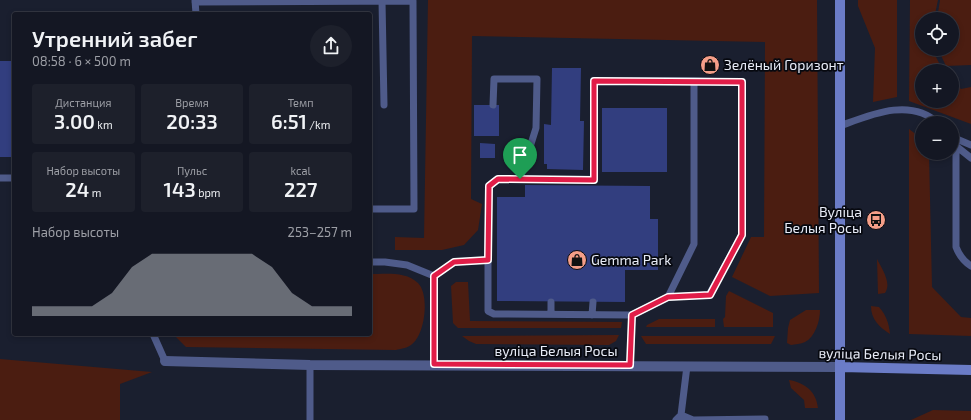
<!DOCTYPE html>
<html lang="ru">
<meta charset="utf-8">
<style>
body{margin:0;font-family:"Exo 2",sans-serif;background:#1d202b;color:#f1f3f6;height:100vh;display:flex;flex-direction:column;font-size:15px;white-space:nowrap}
*{box-sizing:border-box;margin:0}
p{font-size:13px;color:#9d9fa6}
.icon{flex:none;width:22px;height:22px;fill:none;stroke:currentColor;stroke-width:2;stroke-linecap:round;stroke-linejoin:round}
.map{position:relative;flex:1;overflow:hidden}
.drawer{position:absolute;left:12px;top:12px;width:360px;height:324px;display:flex;flex-direction:column;background:#141723;border-radius:4px;box-shadow:0 2px 6px #0003,0 0 0 1px #333641}
.drawer>*{flex:none}
.fabs{position:absolute;left:915px;top:12px;display:grid;gap:8px}
.fabs a{display:grid;place-items:center;width:44px;height:44px;border-radius:50%;background:#141723;box-shadow:0 2px 6px #0003,0 0 0 1px #333641;font-size:20px}
.pin{position:absolute;display:grid;place-items:center;width:34px;height:34px;color:#fff;margin:-41px -17px;border-radius:50% 50% 50% 0;rotate:-45deg;box-shadow:0 0 4px #0007}
.pin .icon{rotate:45deg}
.round{display:grid;place-items:center;flex:none;width:42px;height:42px;border-radius:21px;background:#1d202b}
.overview{display:flex;align-items:center;justify-content:space-between;height:68px;padding:0 20px}
h1{font-size:22px;font-weight:600;line-height:30px}
.stats{display:grid;grid-template-columns:repeat(3,1fr);gap:6px;height:68px;padding:4px 20px}
.stats div{display:grid;align-content:center;border-radius:4px;background:#1d202b;text-align:center}
.stats b{font-size:20px;font-weight:600}
.stats small{font-size:11px;font-weight:400}
.stats p{font-size:11px}
.chart{height:112px;padding:8px 20px}
.chart p{display:flex;justify-content:space-between}
.chart svg{width:100%;height:72px;margin-top:4px;fill:#8c9099;opacity:.7}
.map>svg:first-child{display:block}
.green{fill:#4b1d11}
.building{fill:#323e7f}
.lines{fill:none;stroke-linecap:round;stroke-linejoin:round}
.service{stroke:#4f5b8a;stroke-width:7}
.minor{stroke:#4f5b8a;stroke-width:10}
.secondary{stroke:#6b7cc7;stroke-width:10}
.route-casing{stroke:#fff;stroke-width:8}
.route{stroke:#e11d48;stroke-width:5}
.labels{text-anchor:middle;stroke-width:3.5;stroke-linejoin:round;paint-order:stroke}
.poi-label{font-size:14px;fill:#e8ecf7;stroke:#070910;text-anchor:start}
.street-label{font-size:14px;fill:#e8ecf7;stroke:#070910}
</style>
<div class="map">
<svg width="971" height="420" viewBox="0 0 971 420">
<rect width="100%" height="100%" fill="#1a1f2f"/>
<!-- green -->
<path class="green" d="M428,0H817L819,293L770,296L732,277L751,237H764L765,42L472,36L471,199L482,204L478,230L464,245L442,250H395V237L424,238Z
M858,0H897V97L873,102L875,48L858,6Z
M910,0H938L934,19H922V49H932L943,71H922V101H952V80L961,89L971,87V124L909,101Z
M940,0H971V65L946,66L938,49H952V19H937Z
M909,129L922,139V153H929L932,287L961,317L971,318V336L909,334Z
M877,259C882,269 892,283 885,293L878,294Z
M370,274C385,274 406,271 418,283C430,295 425,336 411,345C407,348 400,349 396,350L186,347L173,334H370Z
M456,282H468L470,321L622,322L621,328H458L453,323L451,286Z
M729,291L773,313V327H724L723,319L725,317L726,296Z
M871,306L879,307C886,315 889,323 890,334C879,327 871,319 871,306Z
M806,310H820C820,321 815,337 805,342C801,344 795,344 791,345L787,343L788,328L790,320Z
M659,319H715V327H646L647,325Z
M619,335L616,341L609,345L476,344L469,341L462,336Z
M641,336H775L771,344H646Z
M0,359L152,372L120,384V420H0Z
M789,380C805,383 816,391 818,408H805L804,400L791,388Z
M933,410L971,411V420H911Z"/>
<!-- building -->
<path class="building" d="M0,61H14V157H0Z
M552,68H581L580,121H584L583,170L547,169V164H544V124L551,125Z
M474,105H499V136H474Z
M602,108H667V172H602Z
M480,143L495,144V158H480Z
M525,185L650,186V219H658V270H625V302L497,301V197H525Z"/>
<g class="lines">
<!-- service -->
<path class="service" d="M195,0L196,14
M382,1L384,105
M195,2L413,1L414,209H370
M493,105L494,79H537L536,128L520,179
M840,126C870,115 910,97 938,123
M952,137L971,145
M952,141L956,146L971,158
M956,146V247C959,255 963,261 971,266
M0,178H14
M488,260V311L494,314L632,315L668,297L709,295L742,235V82L694,81V244L668,297
M370,262H385L407,265L434,276V364
M434,276L454,262L488,260L489,186L498,179L594,180V81H694
M551,302V314
M592,315L593,302
M153,334L165,361
M630,365L632,315
M681,415L693,420L765,419
M310,420V365
M676,420L681,415L687,366"/>
<!-- minor -->
<path class="minor" d="M165,361L310,365L841,367"/>
<!-- secondary -->
<path class="secondary" d="M840,0V420
M841,367L971,370"/>
</g>
<g class="lines">
<!-- route casing -->
<g class="route-casing">
<path id="route" d="M594,81L742,82V235L710,295L668,297L632,315L630,365L434,364V276L454,262L488,260L489,186L498,179L594,180Z"/>
</g>
<!-- route -->
<use href="#route" class="route"/>
</g>
<!-- icons -->
<defs>
<g id="shop-disc" transform="scale(1)"><circle r="9.5" fill="#f49e88" stroke="#070910"/><path d="M-5-2.5h2.3a2.7 3.5 0 0 1 5.4 0H5L5.5 6h-11ZM-1.5-2.5h3a1.5 2.3 0 0 0-3 0Z" fill="#111"/></g>
<g id="bus-disc" transform="scale(1)"><circle r="9.5" fill="#f49e88" stroke="#070910"/><path d="M-5-6H5V4H4V6H2V4H-2V6H-4V4H-5ZM-3.5-4V0h7V-4ZM-3.5 1.2v1.5H-2V1.2ZM2 1.2v1.5H3.5V1.2Z" fill="#111"/></g>
</defs>
<g fill-rule="evenodd">
<use href="#shop-disc" x="710" y="65"/>
<use href="#bus-disc" x="876" y="220"/>
<use href="#shop-disc" x="577" y="260"/>
</g>
<g class="labels">
<!-- poi labels -->
<g class="poi-label">
<text x="724" y="70">Зелёный Горизонт</text>
<text x="862" y="217" text-anchor="end">Вуліца<tspan x="862" dy="16">Белыя Росы</tspan></text>
<text x="591" y="265">Gemma Park</text>
</g>
<!-- street labels -->
<g class="street-label">
<text x="556" y="356">вуліца Белыя Росы</text>
<text transform="translate(880 354) rotate(1)" y="5">вуліца Белыя Росы</text>
</g>
</g>
</svg>
<div class="fabs">
<a><svg class="icon" aria-label="locate" viewBox="0 0 24 24"><circle cx="12" cy="12" r="6"/><path d="M12 2v4M12 18v4M2 12h4M18 12h4"/></svg></a>
<a>+</a>
<a>−</a>
</div>
<div class="pin" style="left:520px;top:179px;background:#1e9e55"><svg class="icon" aria-label="arrive" viewBox="0 0 24 24"><path d="M6 21V4h12l-3 4 3 4H6"/></svg></div>
<section class="drawer">
<div class="overview"><div><h1>Утренний забег</h1><p>08:58 · 6 × 500 m</p></div><a class="round"><svg class="icon" aria-label="share" viewBox="0 0 24 24"><path d="M12 15V3M7 8l5-5 5 5M5 13v7h14v-7"/></svg></a></div>
<div class="stats">
<div><p>Дистанция</p><b>3.00<small> km</small></b></div>
<div><p>Время</p><b>20:33</b></div>
<div><p>Темп</p><b>6:51<small> /km</small></b></div>
</div>
<div class="stats">
<div><p>Набор высоты</p><b>24<small> m</small></b></div>
<div><p>Пульс</p><b>143<small> bpm</small></b></div>
<div><p>kcal</p><b>227</b></div>
</div>
<div class="chart"><p><span>Набор высоты</span>253–257 m</p>
<svg viewBox="0 0 160 44" preserveAspectRatio="none"><path d="M0 44V38L10 38L20 38L30 38L40 30L50 14L60 6L70 6L80 6L90 6L100 6L110 6L120 14L130 30L140 38L150 38L160 38V44z"/></svg>
</div>
</section>
</div>
